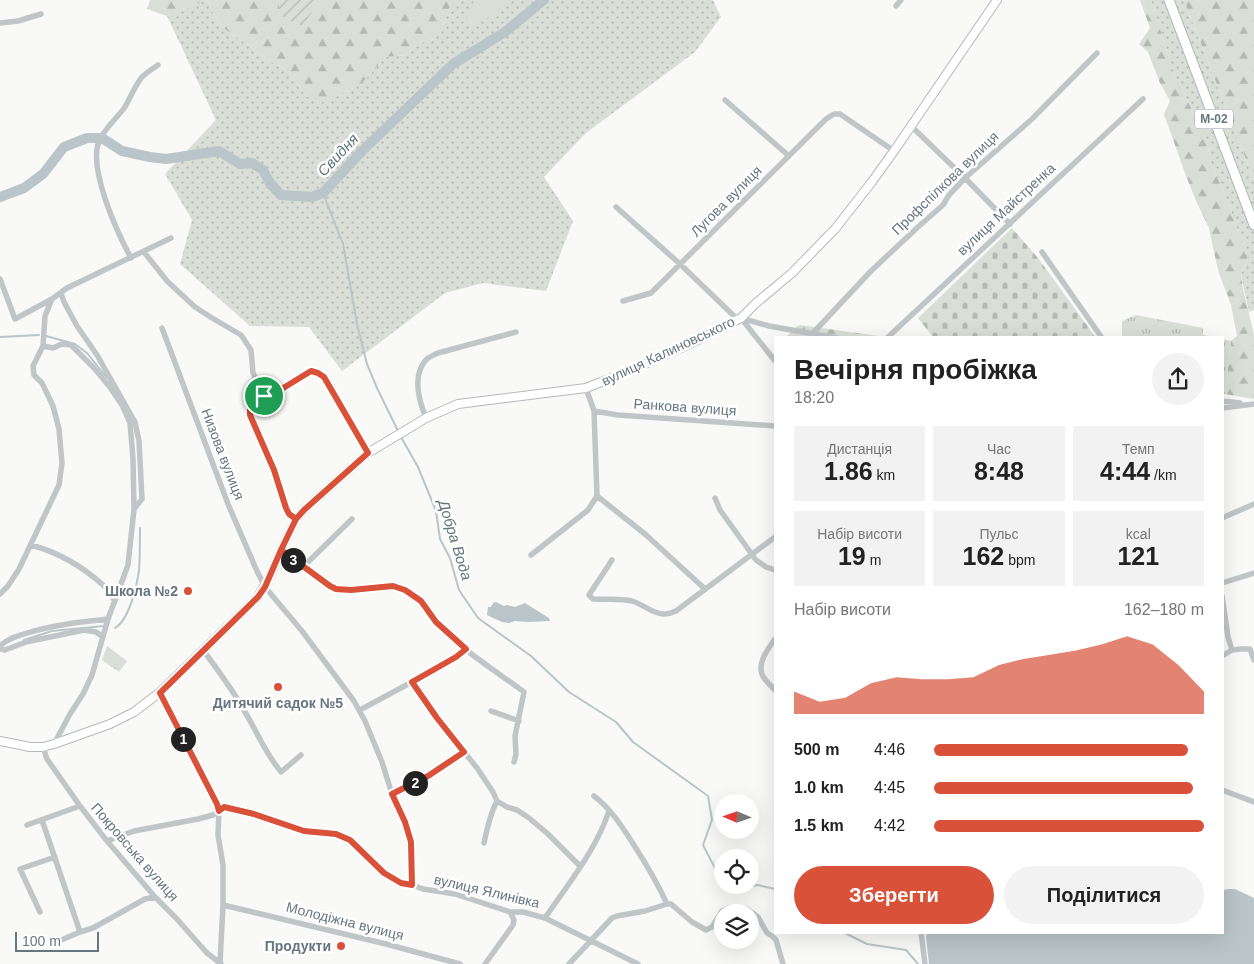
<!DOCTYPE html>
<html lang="uk">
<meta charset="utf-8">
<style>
body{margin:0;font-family:Helvetica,sans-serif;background:#f2f2f2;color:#222;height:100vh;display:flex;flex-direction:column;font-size:19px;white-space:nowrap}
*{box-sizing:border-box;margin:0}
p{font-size:16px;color:#767676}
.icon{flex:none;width:28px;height:28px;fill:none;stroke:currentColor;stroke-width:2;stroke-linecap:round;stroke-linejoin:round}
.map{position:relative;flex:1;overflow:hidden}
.drawer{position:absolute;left:774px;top:336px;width:450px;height:598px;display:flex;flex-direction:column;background:#fff;border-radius:0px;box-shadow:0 5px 20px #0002}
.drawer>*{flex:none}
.needle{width:32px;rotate:272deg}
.controls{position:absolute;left:714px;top:794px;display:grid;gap:10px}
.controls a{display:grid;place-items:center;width:45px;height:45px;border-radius:50%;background:#fff;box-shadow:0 5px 20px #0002;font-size:25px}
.scale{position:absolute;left:15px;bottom:12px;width:84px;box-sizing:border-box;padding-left:5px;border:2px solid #667680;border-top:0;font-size:14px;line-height:18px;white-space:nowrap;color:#667680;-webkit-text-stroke:4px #fff;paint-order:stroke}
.pin{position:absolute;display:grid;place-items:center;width:42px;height:42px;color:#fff;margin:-21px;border:2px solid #fff;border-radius:50%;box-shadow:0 1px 5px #0007}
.km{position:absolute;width:25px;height:25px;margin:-12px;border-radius:50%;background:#222;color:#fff;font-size:14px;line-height:25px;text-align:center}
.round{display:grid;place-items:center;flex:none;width:52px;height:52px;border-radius:26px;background:#f2f2f2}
.overview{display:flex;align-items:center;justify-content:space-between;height:85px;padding:0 20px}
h1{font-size:28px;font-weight:600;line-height:38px}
.metrics{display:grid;grid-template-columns:repeat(3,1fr);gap:8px;height:85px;padding:5px 20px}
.metrics div{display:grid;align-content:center;border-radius:0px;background:#f2f2f2;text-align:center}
.metrics b{font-size:25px;font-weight:600}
.metrics small{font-size:14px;font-weight:400}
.metrics p{font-size:14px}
.chart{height:140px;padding:10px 20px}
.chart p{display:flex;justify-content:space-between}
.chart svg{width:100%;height:90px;margin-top:5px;fill:#d85138;opacity:.7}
.primary-button{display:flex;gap:10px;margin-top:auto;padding:10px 20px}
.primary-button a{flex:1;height:58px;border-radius:30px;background:#d85138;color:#fff;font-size:20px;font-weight:600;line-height:58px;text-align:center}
.primary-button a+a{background:#f2f2f2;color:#222}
ul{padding:0 20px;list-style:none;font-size:16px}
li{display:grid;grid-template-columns:80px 60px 1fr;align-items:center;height:38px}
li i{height:12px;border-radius:6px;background:#d85138}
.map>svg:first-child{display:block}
.grass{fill:url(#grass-dots)}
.forest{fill:url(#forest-firs)}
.cemetery{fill:url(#cemetery-stones)}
.park{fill:url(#park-tufts)}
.garden{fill:url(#garden-furrows)}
.pitch{fill:#d9ded6}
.water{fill:#b9c5c8}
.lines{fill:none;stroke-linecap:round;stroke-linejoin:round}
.stream{stroke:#b9c5c8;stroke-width:2}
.river{stroke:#b9c5c8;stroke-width:10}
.major-casing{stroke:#b4b9bd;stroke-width:10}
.highway-casing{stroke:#b4b8bb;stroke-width:11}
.minor{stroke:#c0c5c8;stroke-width:5.5}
.major{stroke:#fff;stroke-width:8}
.highway{stroke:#fff;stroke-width:9}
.route-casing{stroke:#fff;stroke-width:10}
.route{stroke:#d85138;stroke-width:6}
.poi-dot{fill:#d85138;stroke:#fff;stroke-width:2}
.labels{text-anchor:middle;stroke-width:5;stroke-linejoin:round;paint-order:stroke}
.shield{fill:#fff;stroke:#949fa6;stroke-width:1}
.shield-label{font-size:12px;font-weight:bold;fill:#667680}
.street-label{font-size:14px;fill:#667680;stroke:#fff}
.poi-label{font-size:14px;font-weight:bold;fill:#667680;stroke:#fff;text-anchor:end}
.water-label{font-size:15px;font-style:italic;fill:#607579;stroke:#fff}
</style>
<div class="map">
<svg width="1254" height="964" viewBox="0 0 1254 964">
<defs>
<pattern id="grass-dots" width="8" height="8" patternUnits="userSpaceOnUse" patternTransform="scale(1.25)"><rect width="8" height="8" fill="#d9ded6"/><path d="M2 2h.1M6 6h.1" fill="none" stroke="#b4b9b3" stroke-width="1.8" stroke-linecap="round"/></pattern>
<pattern id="forest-firs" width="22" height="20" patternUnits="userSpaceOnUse" patternTransform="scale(1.25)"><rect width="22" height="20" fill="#d9ded6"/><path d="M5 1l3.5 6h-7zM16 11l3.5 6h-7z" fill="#b4b9b3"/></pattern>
<pattern id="cemetery-stones" width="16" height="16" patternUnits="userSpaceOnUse" patternTransform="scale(1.25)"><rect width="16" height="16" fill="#d9ded6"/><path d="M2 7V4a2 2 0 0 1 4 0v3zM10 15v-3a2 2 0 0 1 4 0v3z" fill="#b4b9b3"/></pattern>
<pattern id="park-tufts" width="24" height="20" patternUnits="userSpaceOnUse" patternTransform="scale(1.25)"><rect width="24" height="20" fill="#d9ded6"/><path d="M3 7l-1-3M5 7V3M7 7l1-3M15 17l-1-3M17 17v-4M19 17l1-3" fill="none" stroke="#b4b9b3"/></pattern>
<pattern id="garden-furrows" width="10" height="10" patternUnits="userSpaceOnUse" patternTransform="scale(1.25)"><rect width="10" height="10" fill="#d9ded6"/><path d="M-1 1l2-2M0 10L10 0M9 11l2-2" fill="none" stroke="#b4b9b3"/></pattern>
</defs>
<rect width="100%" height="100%" fill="#f9f9f7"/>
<!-- grass -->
<path class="grass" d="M207,0L215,17L226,30L244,42L266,59L288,71L306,96L320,103L360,85L386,57L406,55L417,45L440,34L450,6L456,0H713L721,17L695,52L586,133L544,177L573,221L546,291L483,283L445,293L342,371L309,327L250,326L180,264L192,220L165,174L216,120L167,16Z
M1151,0H1184L1254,180V310L1249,312L1241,275L1248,260L1245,245L1237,229L1229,204L1211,163V155L1202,129L1187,100L1182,87L1174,74Z"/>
<!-- forest -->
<path class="forest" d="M150,0H279V15L303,25L320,0H456L450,6L440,34L417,45L406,55L386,57L360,85L320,103L306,96L288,71L266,59L244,42L226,30L215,17L207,0L167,16L147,9Z
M1140,0H1151L1174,74L1182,87L1187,100L1202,129L1211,155V163L1229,204L1237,229L1245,245L1248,260L1241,275L1243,289L1254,335V399L1225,394L1231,341L1237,336L1231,305L1219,273L1214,252L1209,228L1197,203L1186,176L1164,114L1170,101L1160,83L1148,52L1139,44L1150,28Z
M1184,0H1254V180Z
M799,325L886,337H786L795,328Z"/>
<!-- cemetery -->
<path class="cemetery" d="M1012,228L1038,258L1089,328L1095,337H933L918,318Z"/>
<!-- park -->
<path class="park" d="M1136,315L1203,328V335L1216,337H1122V321Z
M1222,339L1231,341L1225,394H1223Z
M107,646L127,661L119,672L102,660Z"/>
<!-- garden -->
<path class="garden" d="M279,0H320L303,26L279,15Z"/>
<!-- pitch -->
<path class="pitch" d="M475,0H514L473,28L468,24L466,13Z"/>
<!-- water -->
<path class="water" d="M496,602L504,606L507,605L515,607L525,603L549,618L550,621L528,622L515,621L509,623L502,622L487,615L488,607H491L493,603Z
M1228,889H1235L1254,898V964H929L926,937L927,933L1222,932L1223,890Z"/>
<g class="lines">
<!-- stream -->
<path class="stream" d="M323,193L343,244L357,324L367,364L377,388L399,433
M46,336L75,344L87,353L107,378
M0,337L39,335
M401,437L418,467L436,511L440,539L450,558L459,590L478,618L531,656L569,692L616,722L633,742L708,796L712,820L703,845L719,876L722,877
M115,628C129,620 137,586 139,571C140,557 140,542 140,528
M24,640L52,631L104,626
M738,885L743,888L758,885L775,889
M843,932L867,944L906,950L918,964"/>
<!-- river -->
<path class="river" d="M0,197L24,188L43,174L64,147L87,138H102L122,151L150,157L166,159L219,151L240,164L252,163L263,170L270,183L281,195L312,197L323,193L363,150L453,64L505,32L544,0"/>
<!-- major casing -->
<g class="major-casing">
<path id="major" d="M0,741L30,747H43L54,744L110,724L134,712L159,693L258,597L270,576L281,550L296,519L304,510L368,453L426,418L458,404L586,388L634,369L692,343L741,318L755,304L792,273L835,229L871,183L894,151L997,0"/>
</g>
<!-- highway casing -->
<g class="highway-casing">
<path id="highway" d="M1169,0L1254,225"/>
</g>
<!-- minor -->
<path class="minor" d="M896,6L901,0
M0,23L18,21L41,14
M725,100L789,156
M911,126L965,178L1010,224
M616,207L680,264L733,315L737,320
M144,252L167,281L195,307L212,318L241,335L251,350L253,373L264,396L279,390L311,371L318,373L324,377L368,453
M1042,252L1102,338
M131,258C117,232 88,169 99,141C105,128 117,118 125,107C130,98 136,84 142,77C147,72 152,69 158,65
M0,279L15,319L52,299L67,288L171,238
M61,293L64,302L77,326L97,355L135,422L139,441L142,499L134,509
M623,301L651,293L826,119L834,114H840L894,151
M741,318L769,326L837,338
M741,318L775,361
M162,328L228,504L256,569L265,587L302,631L354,701L365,721L382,762L392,794L405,822L411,842L412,885
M812,334L871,271L918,227L943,205L949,195L965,178L1032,119L1097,53
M887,338L1143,99
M264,396L250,409V415L275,470L286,508L289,514L296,519
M1222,401L1240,403
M1222,408L1254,404
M594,411L618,415L775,426
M426,418C419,401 412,377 425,361C428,357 434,355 438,353L516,332
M597,496L645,534L705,589
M715,498L720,510L756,560L766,567L775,570
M1222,518L1254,504
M31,545C57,552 83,567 103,585C107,589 111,596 115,601
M281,550L330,586C356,598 383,579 405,590C422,598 429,616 443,628C450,635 458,642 465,649C484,664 505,678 524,692L515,736L516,754L514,762
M531,555L588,510L597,496L594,411L586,388
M612,560L589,595L593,599C606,600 620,598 632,601C648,606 658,620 676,611L775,537
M303,567L352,519
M1222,583L1254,573
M0,594L8,586L19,569L59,485L62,463L59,429L53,406L42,383L34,375L33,366L43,346L45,316L52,299
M1222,596L1228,637L1232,650L1241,649H1250L1254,660
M775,639C768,649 755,665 764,678C767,682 771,686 775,690
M0,646C7,639 15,637 24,634C52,625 80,622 108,619L128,565L134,509L133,459L130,423L122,405L109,386L94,368L71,345L62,344L53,348L43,346
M0,649L5,650L26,642L84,630L96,632L103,637
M203,650C218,670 233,690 245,712C257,732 266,754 281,772L301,755
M1222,656L1232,650
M412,682L437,718L477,768L493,792L497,801L507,807L517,810L529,818L548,834L580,866
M159,693L217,804L219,811L218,835L223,865V905L220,963
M360,710L436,669L456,657L466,649
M491,711L519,721
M54,744L70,714L83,694L92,675L108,619
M43,747L47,759L80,806L107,841L155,897L176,918L207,953L221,964
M1222,790L1254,802
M392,794L428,776L465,752
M594,796C610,808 621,825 632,842C645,862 657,882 667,904
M42,820L80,932
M27,825L80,806
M107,841L134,831L198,819L213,815L224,807L254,814L304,831L336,834L350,841L362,850L384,873L401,883L412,885L423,889L455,894L510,912H523L545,918L638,964
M484,843C487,828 490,814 497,801
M223,905L386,944L460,964
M40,912L20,869L55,857
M545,918C568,884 596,850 609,811
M921,932L925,964
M52,944L80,932L93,928L145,899L155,897
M485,964L513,925L514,920L510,912
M569,964L612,918L617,916L645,911L667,904H671L692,922L706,930L712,927L722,911L729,908L747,909L758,917L767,933L772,936L776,940L783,964"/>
<!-- major -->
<use href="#major" class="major"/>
<!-- highway -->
<use href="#highway" class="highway"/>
</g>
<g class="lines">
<!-- route casing -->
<g class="route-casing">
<path id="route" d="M264,396L250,409V415L274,470L286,508L289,514L296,519L281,550L265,587L258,597L160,693L217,804L219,811L224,807L254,814L304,831L336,834L350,840L384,873L401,883L412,885L411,842L405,822L392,794L428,776L464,752L437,718L412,682L456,657L466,649L436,622L421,601L405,590L393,586L351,590L336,589L330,586L281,550L296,519L304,510L368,453L324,377L318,373L311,371L280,390L264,396"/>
</g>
<!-- route -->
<use href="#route" class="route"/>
</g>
<!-- markers -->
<g class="poi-dot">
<circle cx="188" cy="591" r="5"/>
<circle cx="278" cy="687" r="5"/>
<circle cx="341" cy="946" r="5"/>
</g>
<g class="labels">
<!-- shield labels -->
<rect class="shield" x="1195" y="109.5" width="38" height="19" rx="4"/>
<g class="shield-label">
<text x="1214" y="123">М-02</text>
</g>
<!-- street labels -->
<g class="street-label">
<text transform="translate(945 183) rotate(-44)" y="5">Профспілкова вулиця</text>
<text transform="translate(726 201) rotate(-45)" y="5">Лугова вулиця</text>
<text transform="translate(1006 209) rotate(-43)" y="5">вулиця Майстренка</text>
<text transform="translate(668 351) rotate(-25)" y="5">вулиця Калиновського</text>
<text transform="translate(685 407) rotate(4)" y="5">Ранкова вулиця</text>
<text transform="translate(223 454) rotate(69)" y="5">Низова вулиця</text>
<text transform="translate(135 852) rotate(49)" y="5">Покровська вулиця</text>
<text transform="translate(487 891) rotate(13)" y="5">вулиця Ялинівка</text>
<text transform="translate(345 921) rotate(14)" y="5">Молодіжна вулиця</text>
</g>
<!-- poi labels -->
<g class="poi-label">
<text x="178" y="596">Школа №2</text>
<text x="278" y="708" text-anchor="middle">Дитячий садок №5</text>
<text x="331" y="951">Продукти</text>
</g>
<!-- water labels -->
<g class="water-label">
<text transform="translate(338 155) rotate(-47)" y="5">Свидня</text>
<text transform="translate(455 540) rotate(73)" y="5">Добра Вода</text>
</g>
</g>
</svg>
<div class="controls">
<a><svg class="needle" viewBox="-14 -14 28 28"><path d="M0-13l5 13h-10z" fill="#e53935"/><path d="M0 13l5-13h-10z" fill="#767676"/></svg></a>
<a><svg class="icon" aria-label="locate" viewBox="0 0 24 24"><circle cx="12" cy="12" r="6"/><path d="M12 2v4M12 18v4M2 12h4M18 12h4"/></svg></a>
<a><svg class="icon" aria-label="layers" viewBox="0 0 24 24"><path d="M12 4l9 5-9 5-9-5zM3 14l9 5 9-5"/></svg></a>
</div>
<div class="scale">100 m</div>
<div class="pin" style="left:264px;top:396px;background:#1e9e55"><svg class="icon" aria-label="arrive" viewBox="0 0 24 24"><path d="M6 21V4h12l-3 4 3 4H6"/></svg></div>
<b class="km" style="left:183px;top:739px">1</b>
<b class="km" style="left:415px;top:783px">2</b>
<b class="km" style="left:293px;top:560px">3</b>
<section class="drawer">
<div class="overview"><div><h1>Вечірня пробіжка</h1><p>18:20</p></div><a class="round"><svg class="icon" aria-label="share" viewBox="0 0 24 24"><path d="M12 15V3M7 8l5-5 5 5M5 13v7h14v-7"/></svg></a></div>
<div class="metrics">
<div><p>Дистанція</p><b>1.86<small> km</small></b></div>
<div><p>Час</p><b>8:48</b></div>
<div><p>Темп</p><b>4:44<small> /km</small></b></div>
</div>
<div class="metrics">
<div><p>Набір висоти</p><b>19<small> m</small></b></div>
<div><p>Пульс</p><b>162<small> bpm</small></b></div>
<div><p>kcal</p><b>121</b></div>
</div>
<div class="chart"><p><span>Набір висоти</span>162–180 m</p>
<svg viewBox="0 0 160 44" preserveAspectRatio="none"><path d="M0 44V33L10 38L20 36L30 29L40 26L50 27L60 27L70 26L80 20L90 17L100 15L110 13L120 10L130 6L140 10L150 20L160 33V44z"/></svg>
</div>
<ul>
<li><b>500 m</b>4:46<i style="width:94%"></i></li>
<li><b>1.0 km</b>4:45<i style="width:96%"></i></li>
<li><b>1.5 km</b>4:42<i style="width:100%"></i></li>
</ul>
<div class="primary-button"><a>Зберегти</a><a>Поділитися</a></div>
</section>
</div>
